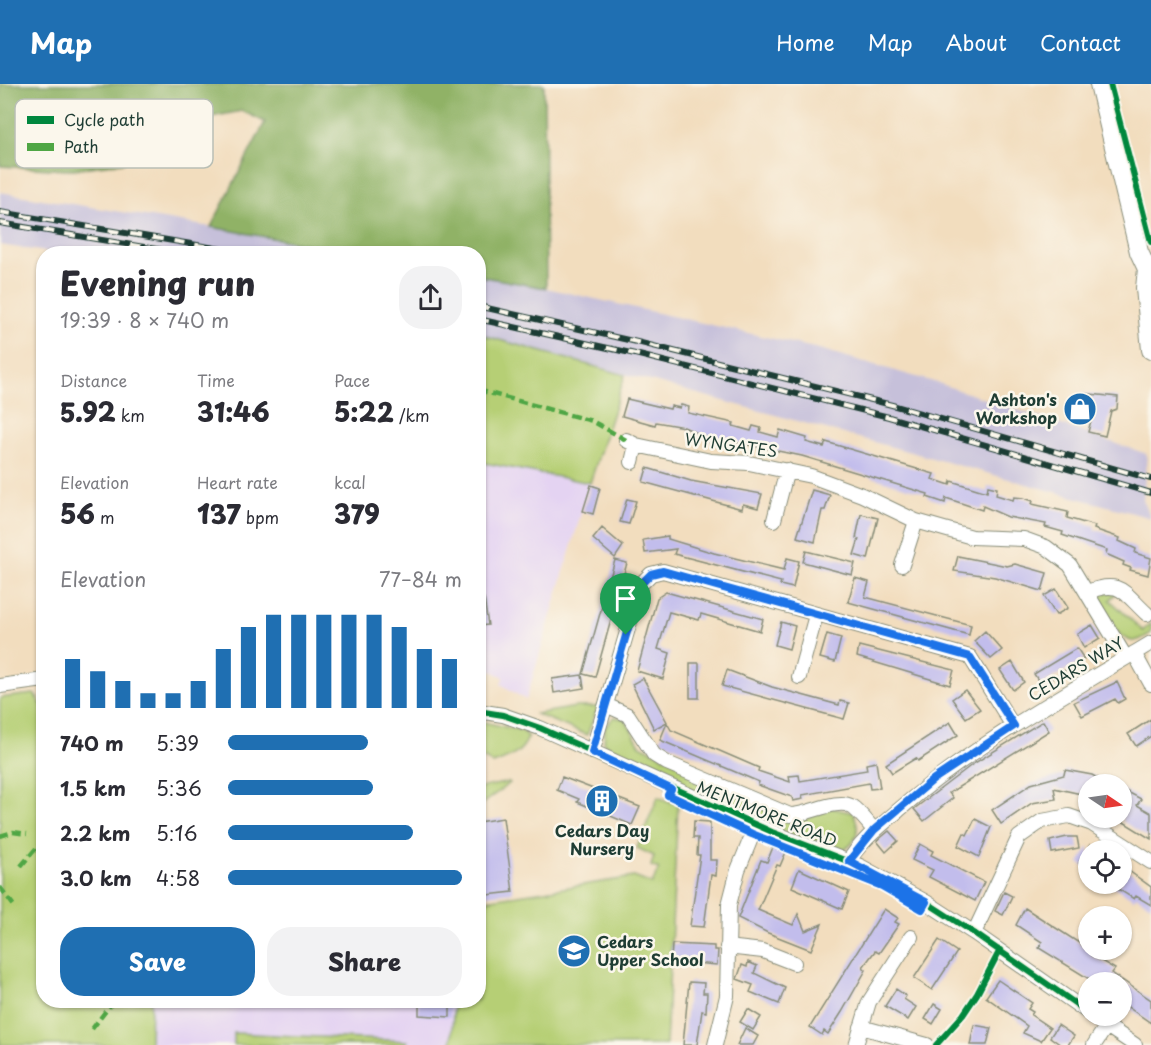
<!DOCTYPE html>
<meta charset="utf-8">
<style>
body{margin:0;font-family:"Playpen Sans",sans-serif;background:#f2f2f3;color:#2b2b33;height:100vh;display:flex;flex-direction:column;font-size:22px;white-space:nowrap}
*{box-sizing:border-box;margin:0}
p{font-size:20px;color:#7c7c81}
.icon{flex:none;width:33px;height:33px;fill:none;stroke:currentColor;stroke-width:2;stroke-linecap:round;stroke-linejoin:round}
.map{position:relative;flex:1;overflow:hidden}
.details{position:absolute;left:36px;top:162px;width:450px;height:762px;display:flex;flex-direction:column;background:#fff;border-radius:24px;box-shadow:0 2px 4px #0004}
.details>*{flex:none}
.needle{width:39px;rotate:103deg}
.fabs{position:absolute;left:1078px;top:690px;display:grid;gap:12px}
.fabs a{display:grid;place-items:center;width:54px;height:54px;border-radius:50%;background:#fff;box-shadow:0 2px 4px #0004;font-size:30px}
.pin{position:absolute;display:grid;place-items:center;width:51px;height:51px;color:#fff;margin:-62px -26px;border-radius:50% 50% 50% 0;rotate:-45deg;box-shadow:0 0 6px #0007}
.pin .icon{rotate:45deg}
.round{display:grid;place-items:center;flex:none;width:63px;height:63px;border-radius:24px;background:#f2f2f3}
.overview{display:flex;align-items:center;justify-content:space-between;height:102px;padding:0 24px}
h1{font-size:33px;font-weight:800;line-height:45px}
.metrics{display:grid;grid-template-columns:repeat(3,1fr);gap:9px;height:102px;padding:6px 24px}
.metrics div{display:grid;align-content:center}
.metrics b{font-size:26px;font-weight:800}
.metrics small{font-size:16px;font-weight:400}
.metrics p{font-size:16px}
.chart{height:168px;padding:12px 24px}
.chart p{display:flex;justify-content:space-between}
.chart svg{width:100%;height:108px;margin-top:6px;stroke:#1f6fb2;stroke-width:6}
.action{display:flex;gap:12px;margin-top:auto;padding:12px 24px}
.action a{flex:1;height:69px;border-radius:24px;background:#1f6fb2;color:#fff;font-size:24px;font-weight:800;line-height:69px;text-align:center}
.action a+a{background:#f2f2f3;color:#2b2b33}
ul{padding:0 24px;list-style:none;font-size:20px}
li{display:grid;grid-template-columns:96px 72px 1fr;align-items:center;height:45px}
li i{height:15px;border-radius:8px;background:#1f6fb2}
header{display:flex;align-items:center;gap:36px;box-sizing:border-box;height:84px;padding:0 30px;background:#1f6fb2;color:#fff}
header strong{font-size:28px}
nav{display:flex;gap:33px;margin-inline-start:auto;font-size:21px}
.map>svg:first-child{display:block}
.built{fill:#e4d3f2}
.industrial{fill:#c6c0da}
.green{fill:#b6cf74;stroke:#6a8654;stroke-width:1.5}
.forest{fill:#90b266;stroke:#58784d;stroke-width:1.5}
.building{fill:#c2bdec}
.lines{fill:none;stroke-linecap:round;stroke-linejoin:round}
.minor-casing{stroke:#888d79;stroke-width:16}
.tertiary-casing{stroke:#888d79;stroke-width:20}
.minor{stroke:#fff;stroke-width:14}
.tertiary{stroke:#fff;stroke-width:18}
.rail-casing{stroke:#1f3d34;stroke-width:6}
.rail{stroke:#fbf7ec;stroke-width:4;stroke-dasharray:11;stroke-linecap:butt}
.quiet{stroke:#4fa644;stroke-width:4.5;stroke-dasharray:9 4.5;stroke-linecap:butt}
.cycleway-casing{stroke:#fbf7ec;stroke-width:10}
.cycleway{stroke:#00873e;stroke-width:6}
.route-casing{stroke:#fff;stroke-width:12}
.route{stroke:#1a73e8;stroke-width:8}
.labels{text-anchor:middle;stroke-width:5;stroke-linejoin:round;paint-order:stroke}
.poi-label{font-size:16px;font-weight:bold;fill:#1f3d34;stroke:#fbf7ec;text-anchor:end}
.street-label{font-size:16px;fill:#1f3d34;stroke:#fbf7ec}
.key{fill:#fbf7ec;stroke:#b9bfb5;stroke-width:1.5}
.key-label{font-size:16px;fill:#1f3d34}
</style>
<header>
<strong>Map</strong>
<nav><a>Home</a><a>Map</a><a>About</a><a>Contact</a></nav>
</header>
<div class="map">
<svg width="1151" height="961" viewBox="0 0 1151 961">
<rect width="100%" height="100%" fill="#fbf7ec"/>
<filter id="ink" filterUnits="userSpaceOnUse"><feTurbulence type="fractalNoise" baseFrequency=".0167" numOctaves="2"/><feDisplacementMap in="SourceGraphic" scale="12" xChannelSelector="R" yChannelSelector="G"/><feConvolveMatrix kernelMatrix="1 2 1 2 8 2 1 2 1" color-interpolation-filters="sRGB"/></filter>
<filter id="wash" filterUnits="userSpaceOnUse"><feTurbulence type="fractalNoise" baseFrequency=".008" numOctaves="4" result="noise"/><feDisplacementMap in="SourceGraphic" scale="24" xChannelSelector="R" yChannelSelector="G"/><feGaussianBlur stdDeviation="1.35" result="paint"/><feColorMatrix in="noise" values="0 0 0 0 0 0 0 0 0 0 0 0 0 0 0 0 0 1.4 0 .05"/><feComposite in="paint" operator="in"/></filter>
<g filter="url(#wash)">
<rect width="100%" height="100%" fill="#f2ddbe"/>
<!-- built -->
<path class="built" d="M479,378L590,399L526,616L501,600L504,593L490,586L487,592L479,588Z
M658,713L678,721L666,961H150L151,917L478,916L479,817L634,793L652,800L659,785L651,782L654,772L637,764Z"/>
<!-- industrial -->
<path class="industrial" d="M0,108L211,143L355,169L60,170L0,161Z
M478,192L546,204L819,265L941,300L1147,370L1143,416L1151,434L479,250Z"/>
<!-- green -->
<path class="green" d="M478,250L625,291L590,399L479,378Z
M1117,508L1110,516L1143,547L1151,539V549C1146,552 1140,557 1133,557C1119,556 1096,522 1099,509Z
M34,610L44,624V916L151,917L150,961H0V614Z
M576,623H598L587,651L536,630Z
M614,633L625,635L640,661L799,737L832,724L853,729C863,748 854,769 830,767L678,701L680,695L604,660L605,643Z
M479,637L523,647L528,653C523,669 509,674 493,680L485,675H479Z
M509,698L510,699L479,722V704Z
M658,713L678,721L666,961H451L454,917L478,916L479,817L634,793L652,800L659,785L651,782L654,772L637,764Z
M234,949L407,957V961H234Z"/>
<!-- forest -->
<path class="forest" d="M0,0H544L546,204L479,192L478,170L355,169L211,143L265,38L242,27L211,33L200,49L171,50L122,79L66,86L0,82Z"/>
<g id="blocks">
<!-- building -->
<path class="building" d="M1080,309L1118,313L1117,325L1111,327L1105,352L1088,348L1094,325L1079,323Z
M627,315L670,325L671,322L680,324L681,321L689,323L688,329L734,339L733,342L751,347L753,342L761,344L760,348L778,353L780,346L807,354L806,358L824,363L826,358L934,390L932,395L950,401L951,397L987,408L988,402L997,404L996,411L1013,416L1014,413L1024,414L1033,417L1032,420L1068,428L1067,434L1095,442L1094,445L1120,454L1119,457L1136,465L1135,469L1151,474L1148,491L1130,486L1131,484L1123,481L1124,478L1106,470L1107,466L1062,451L1063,448L1045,443L1046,440L1008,433L983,422L982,426L946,414L945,419L927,413L928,410L802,372L729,357L720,356L719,359L684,343L656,338L655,341L622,332Z
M647,384L691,397L762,410L758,424L743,420L742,425L643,398Z
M591,401L600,404L593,430L583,427Z
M812,406L830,411L825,426H822L815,458L797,453Z
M627,415L636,417L629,440L620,438Z
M861,430L878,434L868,475L854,471L859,455L856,454Z
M602,444L623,462L615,474L593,455Z
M668,452V455L714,469L784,486L787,474L799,477L793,504L780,501L781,498L674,470L676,465L645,469L643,456Z
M806,467L855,479L852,491L803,478Z
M958,472L1007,482L1015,480L1047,489L1042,507L995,493L954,487Z
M615,476L627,479L595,593L583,590Z
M855,494L869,498L865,513L971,541L969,551L848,518Z
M1056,505L1068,524L1056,531L1044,512Z
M666,508L763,535L760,547L701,530L699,536L669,528L658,565L670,569L663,595L637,587L657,514Z
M484,514L488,541L478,542V515Z
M781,538L795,542L789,565L775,561Z
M1092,541L1100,554L1084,564L1077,550Z
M985,547L1002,566L991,575L974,557Z
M827,550L841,554L835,578L820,574Z
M859,562L954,586L950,601L857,573Z
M1077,564L1084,575L1041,601L1034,590Z
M1012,578L1024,598L1013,606L1000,586Z
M690,579H699V614H690Z
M727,586L772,603L839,621L840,617L849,619L844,635L722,602Z
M582,591L584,604L554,609L552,595Z
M643,594L667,638L654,645L632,600Z
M1117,598L1125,615L1118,619L1115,615L1082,632L1074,618Z
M965,606L980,625L966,634L952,615Z
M1151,635V652L1136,662L1128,650Z
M1043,637L1049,647L949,709L953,714L924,737L914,725L973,680Z
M950,638L958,651L918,677L916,674L892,689L886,680Z
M667,639L671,646L759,684L758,687L790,698L789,692L799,691L800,697L867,686L866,680L876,678L880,704L870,705L869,699L802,711L803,715L793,717L792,713L758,701L759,698L660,656Z
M1065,686L1092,691L1108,700H1088L1086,711L1054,704L1056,715L1032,719L1001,740L992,726L1031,700L1064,691Z
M562,693L640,723L632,741L577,718L579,715L557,706Z
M1122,705L1141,715L1137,721L1151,729V755L1122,737Z
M503,734L513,808L478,812V738Z
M975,735L991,743L979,773L958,762L964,749L967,751Z
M694,737L710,738V776H717L716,792L711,791L704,843L690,842L700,771H697L698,754H693Z
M889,747L898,757L886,768L877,757Z
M1067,753H1077L1079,764L1052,769L1050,757Z
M920,760L933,767L931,771L984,798L975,817L929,793L933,786L912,776Z
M1089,762V786L1079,779Z
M773,763L786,768L780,782L777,781L758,826L793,841L798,830L805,847L822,840L811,866L768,849L738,834L761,776L767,778Z
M1122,782L1151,803V821L1136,812L1134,815L1110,800H1122Z
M799,785L849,808L842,825L792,803Z
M1004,808L1012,812L1003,831L995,827Z
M1025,824L1093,868L1091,871L1115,885L1112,889L1151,916V939L1122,919V898H1094L1039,864L1042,858L1016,841Z
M884,825L898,834L895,838L899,840L879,869L875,867L863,883L866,886L842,928L828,950L824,947L822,951L810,943Z
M939,856L957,868L932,906L914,894Z
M672,860L714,862V866H718L717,881L671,877Z
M748,878L757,882L754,889L785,904L779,920L750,908L753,901L737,895L742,881L747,883Z
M998,896L1032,919L1028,925L1033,928L1031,931L1050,944L1041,957L1023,949L1027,942L986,913Z
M689,898L704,899L703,909H707L706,928L702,927L697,961H683Z
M896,905L906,912L904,915L916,923L908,936L885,922Z
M419,916H450V933L419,931Z
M934,920L942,925L933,940L925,935Z
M748,925L761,933L753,946L740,938Z
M974,941L991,944L987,961H970Z
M1058,941L1074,952L1068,961H1061L1050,953Z
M745,944L758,952L753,961H737Z"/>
</g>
</g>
<g filter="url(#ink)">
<use href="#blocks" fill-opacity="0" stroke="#888d79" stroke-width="1.5"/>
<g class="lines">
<!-- minor casing -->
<g class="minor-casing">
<path id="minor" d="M626,356L636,361L711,377L749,379L811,392L862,411L916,437L972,453L1024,455L1046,463L1070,481L1126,574
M632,378L636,361
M774,436L787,386
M902,481L916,437
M1087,508C1121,495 1123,508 1147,530
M1134,569L1151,600
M799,593L816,531
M0,602L44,596
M606,621L628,631L654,671L667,679L790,731C809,731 836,714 851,722C859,727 868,739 874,746
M478,627L503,631L540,644L772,748L860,782L926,818L974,849L1089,929
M592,668L641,500L651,490L663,487L970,573L1013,642
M849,777C861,756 882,741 900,725C976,659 1065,611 1151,559
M974,849L1019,753L1042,737L1069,732L1092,740L1151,778
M727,863L763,867L794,879
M1092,932L1135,961
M861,943L927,961
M715,961L727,912L729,821L738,786L756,742
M856,961L869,918L911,853
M1094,961L1107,941"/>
</g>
<!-- tertiary casing -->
<g class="tertiary-casing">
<path id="tertiary" d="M1099,0L1139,168L1147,185L1145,204L1151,266"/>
</g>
<!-- minor -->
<use href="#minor" class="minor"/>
<!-- tertiary -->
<use href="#tertiary" class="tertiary"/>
<!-- rail casing -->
<g class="rail-casing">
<path id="rail" d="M0,128L251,170
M0,139L186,170
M478,222L637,258L892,321L1151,395
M478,235L635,270L889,333L1151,409"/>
</g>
<!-- rail -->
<use href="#rail" class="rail"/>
<!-- quiet -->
<path class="quiet" d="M478,306L592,337L626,356
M0,752L13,748L27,750
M21,782L44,755
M0,803L14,822
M92,945L114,916"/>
<!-- cycleway casing -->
<g class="cycleway-casing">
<path id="cycleway" d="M1110,0L1151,158
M478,627L503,631L540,644L772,748L860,782L926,818L974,849L1089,929
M936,961L963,931L977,910L1000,866"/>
</g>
<!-- cycleway -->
<use href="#cycleway" class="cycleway"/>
</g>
</g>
<g class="lines" filter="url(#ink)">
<!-- route casing -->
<g class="route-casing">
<path id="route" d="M663,487L970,573L1014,642L934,695L874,746L849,777L926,818L922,825L882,802L752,750L668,711L671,705L592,668L641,500L651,490Z"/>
</g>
<!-- route -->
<use href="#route" class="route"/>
</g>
<!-- icons -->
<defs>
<g id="shop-disc" transform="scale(1.725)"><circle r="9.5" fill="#1f6fb2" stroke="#fbf7ec"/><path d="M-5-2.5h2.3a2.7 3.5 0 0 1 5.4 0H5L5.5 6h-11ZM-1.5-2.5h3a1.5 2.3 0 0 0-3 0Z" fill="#fff"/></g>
<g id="building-disc" transform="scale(1.725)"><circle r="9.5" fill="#1f6fb2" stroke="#fbf7ec"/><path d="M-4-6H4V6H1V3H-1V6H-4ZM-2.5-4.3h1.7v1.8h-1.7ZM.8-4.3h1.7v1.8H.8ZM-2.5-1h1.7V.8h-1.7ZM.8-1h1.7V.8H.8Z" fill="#fff"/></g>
<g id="school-disc" transform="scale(1.725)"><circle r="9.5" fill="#1f6fb2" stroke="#fbf7ec"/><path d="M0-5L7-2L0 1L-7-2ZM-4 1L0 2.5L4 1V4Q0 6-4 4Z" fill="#fff"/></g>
</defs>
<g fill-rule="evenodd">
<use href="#shop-disc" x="1080" y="325"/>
<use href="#building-disc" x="602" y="717"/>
<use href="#school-disc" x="574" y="867"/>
</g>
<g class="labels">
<!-- poi labels -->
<g class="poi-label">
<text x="1057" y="322">Ashton's<tspan x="1057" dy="18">Workshop</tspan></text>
<text x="602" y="753" text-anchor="middle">Cedars Day<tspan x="602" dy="18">Nursery</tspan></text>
<text x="597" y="864" text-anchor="start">Cedars<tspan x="597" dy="18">Upper School</tspan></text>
</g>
<!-- street labels -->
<g class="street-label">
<text transform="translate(731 361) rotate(8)" y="6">WYNGATES</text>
<text transform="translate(1076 585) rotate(-31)" y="6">CEDARS WAY</text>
<text transform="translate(767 730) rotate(22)" y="6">MENTMORE ROAD</text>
</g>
</g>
<!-- legend -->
<rect x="15" y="15" width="198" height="69" rx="9" class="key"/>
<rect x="27" y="32" width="27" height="8" fill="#00873e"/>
<rect x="27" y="59" width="27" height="8" fill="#4fa644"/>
<g class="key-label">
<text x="64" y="42">Cycle path</text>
<text x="64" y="69">Path</text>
</g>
</svg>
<div class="fabs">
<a><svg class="needle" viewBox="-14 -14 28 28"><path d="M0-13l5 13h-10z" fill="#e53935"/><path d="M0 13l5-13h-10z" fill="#7c7c81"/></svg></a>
<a><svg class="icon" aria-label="locate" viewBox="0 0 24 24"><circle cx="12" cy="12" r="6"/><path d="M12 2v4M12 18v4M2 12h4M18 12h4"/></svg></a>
<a>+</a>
<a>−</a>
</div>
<div class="pin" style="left:626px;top:551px;background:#1e9e55"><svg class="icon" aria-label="arrive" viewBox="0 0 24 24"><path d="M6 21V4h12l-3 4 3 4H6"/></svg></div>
<section class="details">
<div class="overview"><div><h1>Evening run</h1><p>19:39 · 8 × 740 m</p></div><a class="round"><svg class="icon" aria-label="share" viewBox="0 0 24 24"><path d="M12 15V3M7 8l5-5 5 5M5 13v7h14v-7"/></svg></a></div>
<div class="metrics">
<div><p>Distance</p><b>5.92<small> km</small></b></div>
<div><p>Time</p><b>31:46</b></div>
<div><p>Pace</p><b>5:22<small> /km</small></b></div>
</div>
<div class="metrics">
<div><p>Elevation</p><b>56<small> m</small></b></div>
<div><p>Heart rate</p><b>137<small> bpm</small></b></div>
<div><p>kcal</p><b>379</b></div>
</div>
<div class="chart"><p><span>Elevation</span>77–84 m</p>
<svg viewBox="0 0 160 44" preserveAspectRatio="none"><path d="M5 44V24M15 44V29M25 44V33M35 44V38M45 44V38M55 44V33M65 44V20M75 44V11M85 44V6M95 44V6M105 44V6M115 44V6M125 44V6M135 44V11M145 44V20M155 44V24"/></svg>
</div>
<ul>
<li><b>740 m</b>5:39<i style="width:60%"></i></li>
<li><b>1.5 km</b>5:36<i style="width:62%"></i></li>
<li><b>2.2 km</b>5:16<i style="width:79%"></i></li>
<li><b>3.0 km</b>4:58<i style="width:100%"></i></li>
</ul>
<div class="action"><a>Save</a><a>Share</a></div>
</section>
</div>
